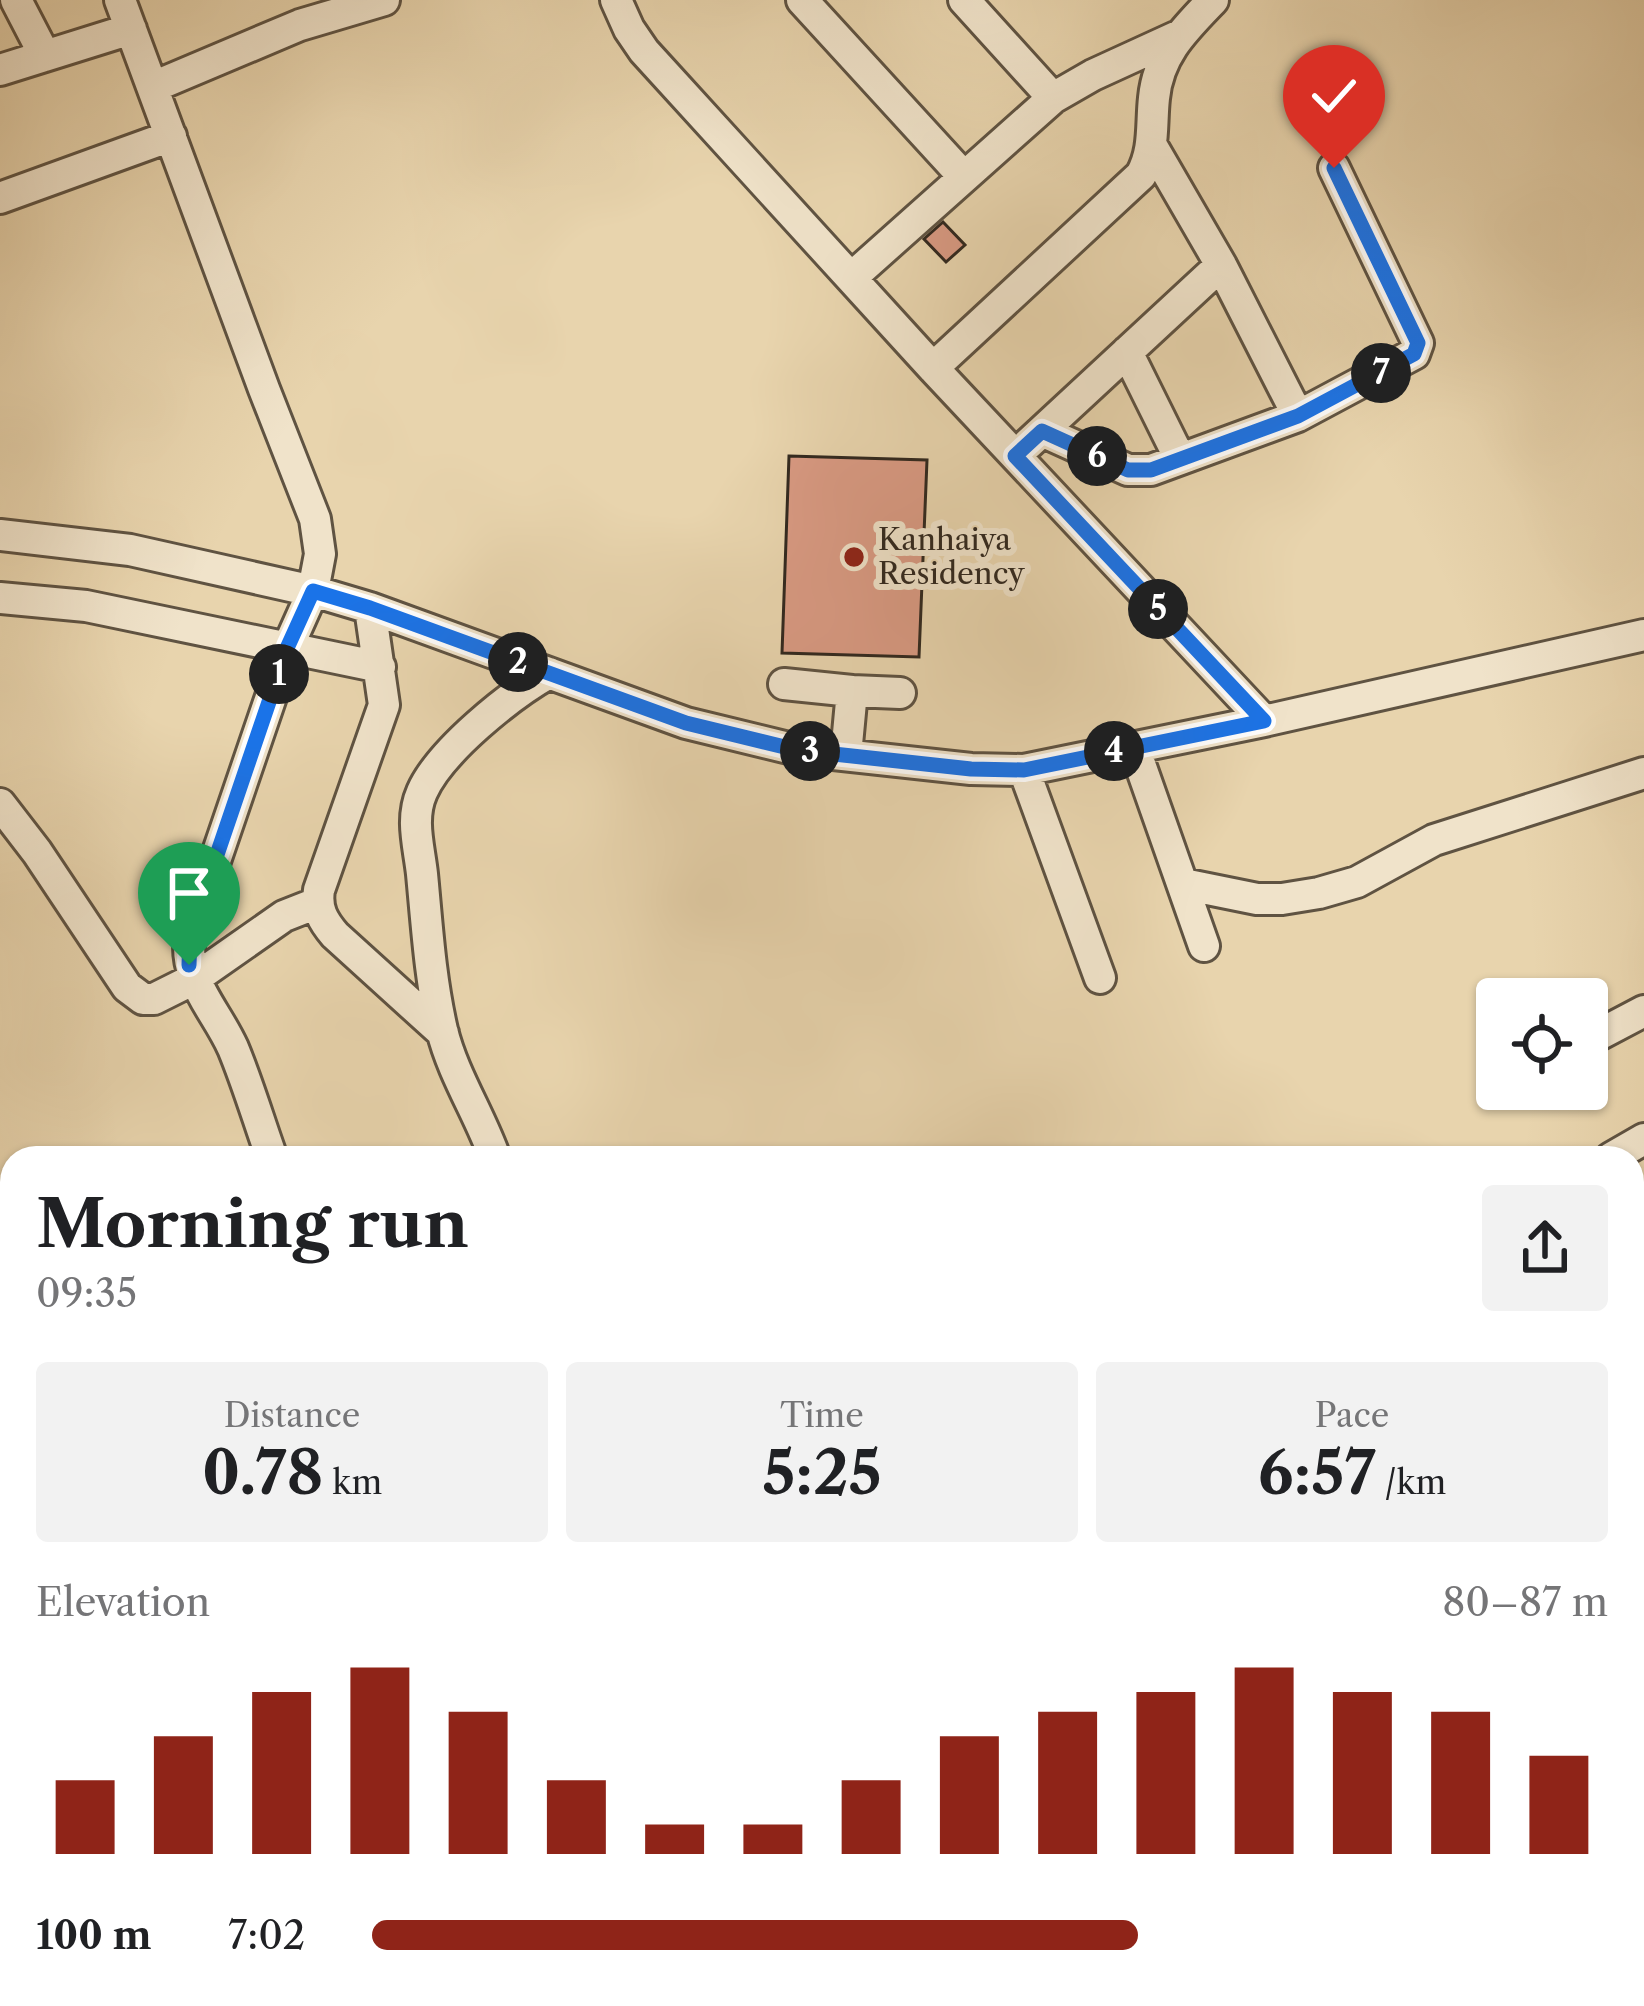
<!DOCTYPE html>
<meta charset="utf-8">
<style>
body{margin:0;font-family:"Libre Caslon Text",serif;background:#f2f2f2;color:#202124;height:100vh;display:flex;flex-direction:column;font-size:45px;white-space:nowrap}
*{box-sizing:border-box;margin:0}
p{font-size:39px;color:#757577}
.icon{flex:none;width:66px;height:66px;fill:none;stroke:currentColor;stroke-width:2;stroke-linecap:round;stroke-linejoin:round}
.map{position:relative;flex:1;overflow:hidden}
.panel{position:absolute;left:0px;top:1146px;width:1644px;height:861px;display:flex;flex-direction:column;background:#fff;border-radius:36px 36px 0 0;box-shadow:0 3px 9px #0004}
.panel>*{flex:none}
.tools{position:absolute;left:1476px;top:978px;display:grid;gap:24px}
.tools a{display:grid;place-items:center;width:132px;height:132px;border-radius:12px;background:#fff;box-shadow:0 3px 9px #0004;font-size:60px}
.pin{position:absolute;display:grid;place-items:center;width:102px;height:102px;color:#fff;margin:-123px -51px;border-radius:50% 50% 50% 0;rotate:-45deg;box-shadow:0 0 12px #0007}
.pin .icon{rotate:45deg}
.km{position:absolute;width:60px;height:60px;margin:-30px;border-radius:50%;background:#222;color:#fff;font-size:33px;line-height:60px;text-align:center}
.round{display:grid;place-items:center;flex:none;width:126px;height:126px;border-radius:12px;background:#f2f2f2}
.summary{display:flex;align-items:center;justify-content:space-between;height:204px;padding:0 36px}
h1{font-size:66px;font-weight:700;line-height:90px}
.figures{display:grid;grid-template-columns:repeat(3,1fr);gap:18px;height:204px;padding:12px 36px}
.figures div{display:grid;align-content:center;border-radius:12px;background:#f2f2f2;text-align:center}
.figures b{font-size:60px;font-weight:700}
.figures small{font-size:33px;font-weight:400}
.figures p{font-size:33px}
.chart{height:336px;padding:24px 36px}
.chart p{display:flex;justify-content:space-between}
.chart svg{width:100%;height:216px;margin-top:12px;stroke:#8f2418;stroke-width:6}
ul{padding:0 36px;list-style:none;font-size:39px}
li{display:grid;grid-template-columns:192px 144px 1fr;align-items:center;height:90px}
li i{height:30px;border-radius:15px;background:#8f2418}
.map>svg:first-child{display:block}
.building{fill:#d99a83;stroke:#31281f;stroke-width:3}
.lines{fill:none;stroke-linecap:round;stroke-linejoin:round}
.minor-casing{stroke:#5f5342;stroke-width:36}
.minor{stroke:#f0e3ca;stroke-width:30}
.route-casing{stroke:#fff;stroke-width:24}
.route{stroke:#1a73e8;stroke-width:15}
.poi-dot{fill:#8f2418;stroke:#f0e3ca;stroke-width:4.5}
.labels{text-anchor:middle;stroke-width:12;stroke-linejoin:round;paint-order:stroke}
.poi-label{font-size:30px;fill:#31281f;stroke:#f0e3ca;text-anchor:start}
</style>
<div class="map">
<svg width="1644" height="2006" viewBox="0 0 1644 2006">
<rect width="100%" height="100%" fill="#e8d4ad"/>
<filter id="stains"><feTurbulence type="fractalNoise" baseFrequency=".00167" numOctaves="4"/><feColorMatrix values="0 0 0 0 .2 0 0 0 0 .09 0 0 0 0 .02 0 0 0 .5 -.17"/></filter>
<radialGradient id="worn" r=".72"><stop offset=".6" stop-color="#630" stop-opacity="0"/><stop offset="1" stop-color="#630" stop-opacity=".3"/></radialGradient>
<!-- building -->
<path class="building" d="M943,222L965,245L946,262L924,239Z
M789,456L927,460L919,657L782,653Z"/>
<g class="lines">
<!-- minor casing -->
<g class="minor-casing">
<path id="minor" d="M16,0L45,56
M120,0L264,389L315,519L320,554L313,591L288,647L190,934C183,981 215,1008 233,1048C248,1084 259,1122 272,1158
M616,0L629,29L644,51L933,368L1264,721
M802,0L964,177
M964,0L1053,98
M0,70L131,29
M153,87L300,25L384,0
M1152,146L1221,265L1298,416
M0,198L171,136
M851,278L1053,98L1093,75L1176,37
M1127,352L1180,459
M933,368L1141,175C1155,150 1151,125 1154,98C1158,55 1184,30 1213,0
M1042,431L1128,470H1151L1298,416L1414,354L1418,343L1334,168
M1028,444L1221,265
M0,535L130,550L313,591L370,608L686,723L797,750L971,769L1024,770L1264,721L1644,635
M0,598L86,606L380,667
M370,608L384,705L319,890C316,909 323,921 335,935L443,1033
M784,684L852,691L846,755
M852,691L900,693
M1134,747L1204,946
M1024,770L1100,978
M0,804L37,852L127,987L143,999H154L194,979L284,916L317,903
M1183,884L1257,899H1282L1319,893L1357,882L1434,840L1644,773
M1587,1041L1644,1011
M495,1158C480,1115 453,1075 442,1030C430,978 427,926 422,874C419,846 410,819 422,792C440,751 510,695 549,673
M1611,1158L1644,1139
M1632,1327L1644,1319
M0,1413L12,1407
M1632,1567L1644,1560
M1632,1653L1644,1647
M0,1767L12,1803
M1632,1897L1644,1890
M1632,1949L1644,1969
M73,1995L76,2006
M177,1995L181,2006
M293,1995L297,2006
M421,1995L424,2006
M555,1995L559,2006
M676,1995L679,2006
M1136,1995L1157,1997
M1434,2006L1454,1995"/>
</g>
<!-- minor -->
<use href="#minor" class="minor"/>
</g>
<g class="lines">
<!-- route casing -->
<g class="route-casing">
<path id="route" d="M189,965L190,934L288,646L313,591L370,608L686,723L797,750L971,769L1024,770L1264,721L1015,456L1042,431L1128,470H1151L1298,416L1414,354L1418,343L1334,168"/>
</g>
<!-- route -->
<use href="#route" class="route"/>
</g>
<!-- markers -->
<circle class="poi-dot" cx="854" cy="557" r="12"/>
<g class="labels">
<!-- poi labels -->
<g class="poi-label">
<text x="878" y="550">Kanhaiya<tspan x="878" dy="34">Residency</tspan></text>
</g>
</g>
<rect width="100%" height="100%" filter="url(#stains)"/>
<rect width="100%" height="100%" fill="url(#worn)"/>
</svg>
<div class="tools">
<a><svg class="icon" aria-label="locate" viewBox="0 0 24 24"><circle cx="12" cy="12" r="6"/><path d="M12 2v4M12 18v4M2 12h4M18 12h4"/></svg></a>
</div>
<div class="pin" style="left:189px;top:965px;background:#1e9e55"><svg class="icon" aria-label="arrive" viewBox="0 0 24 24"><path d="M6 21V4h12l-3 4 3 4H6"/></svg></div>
<div class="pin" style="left:1334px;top:168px;background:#d93025"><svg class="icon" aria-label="check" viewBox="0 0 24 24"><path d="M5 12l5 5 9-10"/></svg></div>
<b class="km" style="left:279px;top:674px">1</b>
<b class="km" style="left:518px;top:662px">2</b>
<b class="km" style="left:810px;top:751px">3</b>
<b class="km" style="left:1114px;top:751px">4</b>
<b class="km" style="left:1158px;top:609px">5</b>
<b class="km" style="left:1097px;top:456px">6</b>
<b class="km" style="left:1381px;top:373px">7</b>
<section class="panel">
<div class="summary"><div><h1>Morning run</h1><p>09:35</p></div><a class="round"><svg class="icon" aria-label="share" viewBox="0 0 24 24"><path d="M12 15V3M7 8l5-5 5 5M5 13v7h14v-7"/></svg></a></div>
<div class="figures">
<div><p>Distance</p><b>0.78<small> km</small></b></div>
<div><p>Time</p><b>5:25</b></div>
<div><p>Pace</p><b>6:57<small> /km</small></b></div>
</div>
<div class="chart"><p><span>Elevation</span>80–87 m</p>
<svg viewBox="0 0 160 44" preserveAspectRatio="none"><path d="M5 44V29M15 44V20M25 44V11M35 44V6M45 44V15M55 44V29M65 44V38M75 44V38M85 44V29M95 44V20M105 44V15M115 44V11M125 44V6M135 44V11M145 44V15M155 44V24"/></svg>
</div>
<ul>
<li><b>100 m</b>7:02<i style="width:62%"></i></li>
</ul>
</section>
</div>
